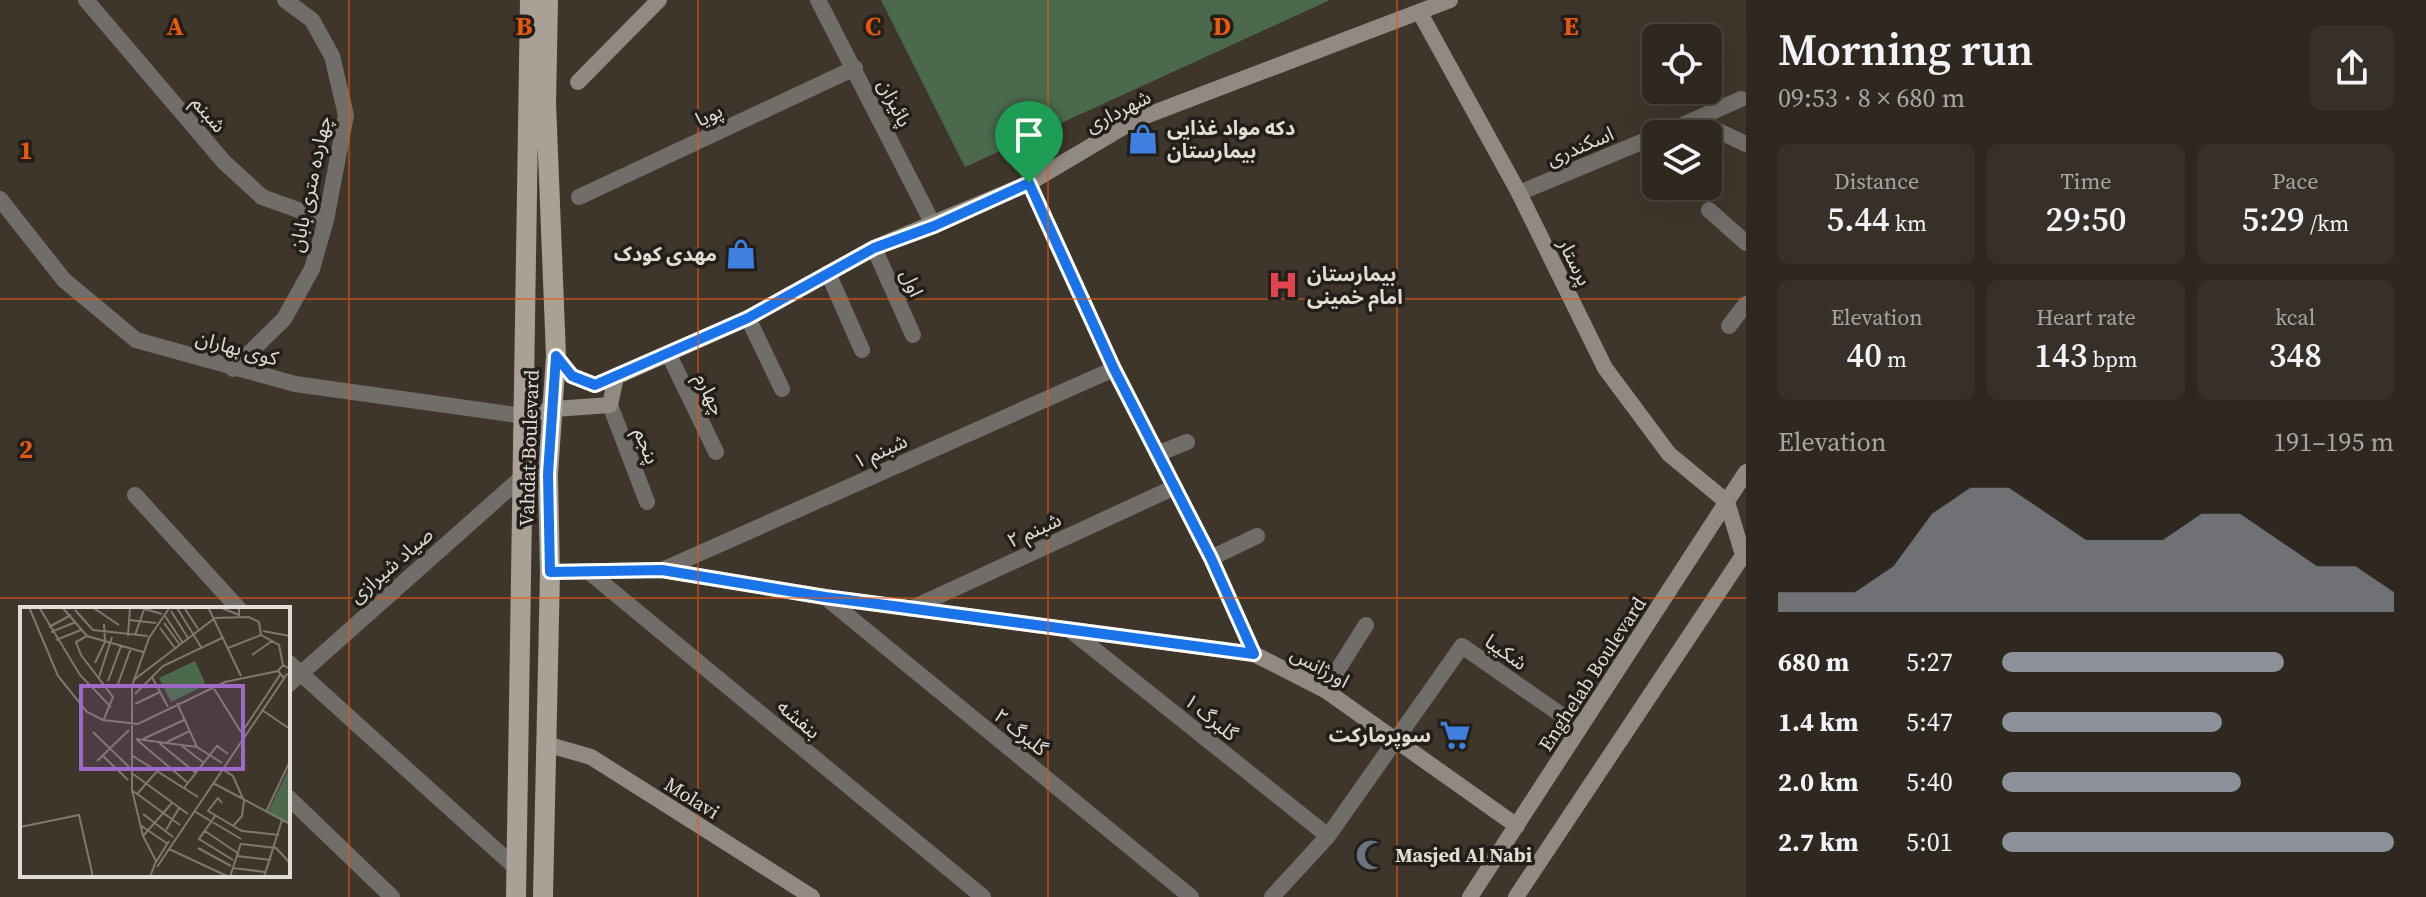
<!DOCTYPE html>
<meta charset="utf-8">
<style>
body{margin:0;font-family:"Source Serif 4","Noto Sans Arabic",serif;background:#373029;color:#f1f3f6;height:100vh;display:flex;flex-direction:column;font-size:30px;white-space:nowrap}
*{box-sizing:border-box;margin:0}
p{font-size:26px;color:#a7a6a5}
.icon{flex:none;width:44px;height:44px;fill:none;stroke:currentColor;stroke-width:2;stroke-linecap:round;stroke-linejoin:round}
.map{position:relative;flex:1;overflow:hidden}
.sheet{display:flex;flex-direction:column;background:#2f2820;width:680px}
.sheet>*{flex:none}
.fabs{position:absolute;left:1642px;top:24px;display:grid;gap:16px}
.fabs a{display:grid;place-items:center;width:80px;height:80px;border-radius:12px;background:#2f2820;box-shadow:0 8px 32px #0002,0 0 0 2px #4a443e;font-size:40px}
.pin{position:absolute;display:grid;place-items:center;width:68px;height:68px;color:#fff;margin:-82px -34px;border-radius:50% 50% 50% 0;rotate:-45deg;box-shadow:0 0 8px #0007}
.pin .icon{rotate:45deg}
.round{display:grid;place-items:center;flex:none;width:84px;height:84px;border-radius:12px;background:#373029}
.overview{display:flex;align-items:center;justify-content:space-between;height:136px;padding:0 32px}
h1{font-size:44px;font-weight:600;line-height:60px}
.stats{display:grid;grid-template-columns:repeat(3,1fr);gap:12px;height:136px;padding:8px 32px}
.stats div{display:grid;align-content:center;border-radius:12px;background:#373029;text-align:center}
.stats b{font-size:34px;font-weight:600}
.stats small{font-size:22px;font-weight:400}
.stats p{font-size:22px}
.chart{height:224px;padding:16px 32px}
.chart p{display:flex;justify-content:space-between}
.chart svg{width:100%;height:144px;margin-top:8px;fill:#8c9099;opacity:.7}
ul{padding:0 32px;list-style:none;font-size:26px}
li{display:grid;grid-template-columns:128px 96px 1fr;align-items:center;height:60px}
li i{height:20px;border-radius:10px;background:#8c9099}
main{display:flex;flex:1;min-height:0}
.map>svg:first-child{display:block}
.green{fill:#4b6a4c}
.lines{fill:none;stroke-linecap:round;stroke-linejoin:round}
.street{stroke:#716d68;stroke-width:16}
.secondary{stroke:#918a82;stroke-width:16}
.primary{stroke:#aaa196;stroke-width:20}
.route-casing{stroke:#fff;stroke-width:16}
.route{stroke:#1a73e8;stroke-width:10}
.grid{fill:none;stroke:#e8590c;stroke-width:2;stroke-opacity:0.55}
.labels{text-anchor:middle;stroke-width:7;stroke-linejoin:round;paint-order:stroke}
.street-label{font-size:20px;fill:#e1dcd5;stroke:#221e19}
.poi-label{font-size:20px;font-weight:bold;fill:#e1dcd5;stroke:#221e19;text-anchor:start}
.inset-road{fill:none;stroke:#80786f;stroke-width:2}
.view{fill:#9f6ac7;fill-opacity:0.15;stroke:#9f6ac7;stroke-width:4}
.inset-edge{fill:none;stroke:#e1dcd5;stroke-width:4}
.grid-label{font-size:26px;text-anchor:middle;font-weight:bold;fill:#e8590c;stroke:#221e19;stroke-width:7;stroke-linejoin:round;paint-order:stroke}
</style>
<main>
<div class="map">
<svg width="1746" height="897" viewBox="0 0 1746 897">
<rect width="100%" height="100%" fill="#3f362b"/>
<!-- green -->
<path class="green" d="M881,0H1330L965,167Z"/>
<g class="lines">
<!-- street -->
<path class="street" d="M86,0L224,162L262,197L326,220
M818,0L934,226
M1695,120L1746,144
M1662,134L1741,99
M1519,193L1656,136
M579,197L855,68
M0,199L64,280L136,340L295,384L524,416
M1709,210L1746,243
M874,248L913,335
M828,273L862,350
M748,318L782,389
M1729,326L1746,304
M668,353L716,452
M233,369L284,319L312,269L326,220L346,115L332,56L312,20L285,0
M610,405L647,502
M1157,454L1187,442
M135,495L239,609
M1211,558L1257,536
M662,570L1114,369
M589,572L983,897
M825,597L1191,897
M910,609L1175,487
M1070,630L1328,836
M288,662L516,868
M288,685L522,477
M1325,690L1366,625
M288,797L392,897
M1272,897L1328,836L1462,646L1580,728"/>
<!-- secondary -->
<path class="secondary" d="M1420,13L1519,193L1605,368L1669,454L1727,502L1743,555
M578,82L659,0
M1029,183L1114,369L1211,558L1254,654L1325,690L1517,826
M556,356L572,376L595,385L616,377
M524,416L554,409L610,405L616,377L748,318L874,248L1029,183L1135,120L1450,0
M550,572L662,570L825,597L1254,654
M546,744L591,757L812,897
M1470,897L1746,472
M1516,897L1746,551"/>
<!-- primary -->
<path class="primary" d="M516,897L530,0
M543,897L550,572L548,474L556,356L546,103L548,0"/>
</g>
<g class="lines">
<!-- route casing -->
<g class="route-casing">
<path id="route" d="M1029,183L1114,369L1211,558L1254,654L825,597L662,570L550,572L548,474L556,356L572,376L595,385L748,318L874,248L934,226Z"/>
</g>
<!-- route -->
<use href="#route" class="route"/>
</g>
<!-- grid -->
<path class="grid" d="M349,0V897M698,0V897M1048,0V897M1397,0V897M0,299H1746M0,598H1746"/>
<!-- icons -->
<defs>
<g id="shop-bare" transform="scale(2.4)"><path d="M-5-2.5h2.3a2.7 3.5 0 0 1 5.4 0H5L5.5 6h-11ZM-1.5-2.5h3a1.5 2.3 0 0 0-3 0Z" fill="#3f7fe0" stroke="#221e19" stroke-width="2.5" paint-order="stroke"/></g>
<g id="hospital-bare" transform="scale(2.4)"><path d="M-5-5h3v3.5h4V-5h3V5h-3V1.5h-4V5h-3Z" fill="#e0444e" stroke="#221e19" stroke-width="2.5" paint-order="stroke"/></g>
<g id="supermarket-bare" transform="scale(2.4)"><path d="M-6-5.5h2.5l.6 2H6L4.5 2H-2.5L-4.4-4H-6ZM-1.5 3.2a1.3 1.3 0 1 0 .1 0ZM3 3.2a1.3 1.3 0 1 0 .1 0Z" fill="#3f7fe0" stroke="#221e19" stroke-width="2.5" paint-order="stroke"/></g>
<g id="mosque-bare" transform="scale(2.4)"><path d="M3.5-4.9A6 6 0 1 0 3.5 4.9A5 5 0 1 1 3.5-4.9Z" fill="#6b7280" stroke="#221e19" stroke-width="2.5" paint-order="stroke"/></g>
</defs>
<g fill-rule="evenodd">
<use href="#shop-bare" x="1143" y="139"/>
<use href="#shop-bare" x="741" y="254"/>
<use href="#hospital-bare" x="1283" y="285"/>
<use href="#supermarket-bare" x="1455" y="735"/>
<use href="#mosque-bare" x="1371" y="855"/>
</g>
<g class="labels">
<!-- street labels -->
<g class="street-label">
<text transform="translate(895 103) rotate(63)" y="7">پائیزان</text>
<text transform="translate(1118 111) rotate(-27)" y="7">شهرداری</text>
<text transform="translate(209 114) rotate(50)" y="7">شبنم</text>
<text transform="translate(709 115) rotate(-25)" y="7">پویا</text>
<text transform="translate(1580 146) rotate(-23)" y="7">اسکندری</text>
<text transform="translate(310 184) rotate(-78)" y="7">چهارده متری بابان</text>
<text transform="translate(1575 262) rotate(64)" y="7">پرستار</text>
<text transform="translate(912 283) rotate(66)" y="7">اول</text>
<text transform="translate(237 348) rotate(15)" y="7">کوی بهاران</text>
<text transform="translate(710 394) rotate(64)" y="7">چهارم</text>
<text transform="translate(647 446) rotate(69)" y="7">پنجم</text>
<text transform="translate(529 448) rotate(-88)" y="7">Vahdat Boulevard</text>
<text transform="translate(880 451) rotate(-24)" y="7">شبنم ۱</text>
<text transform="translate(1034 530) rotate(-25)" y="7">شبنم ۲</text>
<text transform="translate(391 565) rotate(-41)" y="7">صیاد شیرازی</text>
<text transform="translate(1506 652) rotate(35)" y="7">شکیبا</text>
<text transform="translate(1320 667) rotate(29)" y="7">اورژانس</text>
<text transform="translate(1592 674) rotate(-57)" y="7">Enghelab Boulevard</text>
<text transform="translate(1211 717) rotate(39)" y="7">گلبرگ ۱</text>
<text transform="translate(799 719) rotate(40)" y="7">بنفشه</text>
<text transform="translate(1021 732) rotate(39)" y="7">گلبرگ ۲</text>
<text transform="translate(692 798) rotate(32)" y="7">Molavi</text>
</g>
<!-- poi labels -->
<g class="poi-label">
<text x="1167" y="135">دکه مواد غذایی<tspan x="1167" dy="23">بیمارستان</tspan></text>
<text x="717" y="261" text-anchor="end">مهدی کودک</text>
<text x="1307" y="281">بیمارستان<tspan x="1307" dy="23">امام خمینی</tspan></text>
<text x="1431" y="742" text-anchor="end">سوپرمارکت</text>
<text x="1395" y="862">Masjed Al Nabi</text>
</g>
</g>
<!-- overview -->
<g transform="translate(20 607)">
<rect width="270" height="270" fill="#3f362b"/>
<path d="M175,54L186,78L151,95L139,71ZM270,159V216L248,205Z" fill="#4b6a4c"/>
<path class="inset-road" d="M9,0L38,69L67,105L83,113L118,117L205,75L258,64M19,0L60,68L91,100M42,0L67,29L123,45M72,0L99,18M118,0L142,7M164,0L178,22M188,0L221,69M199,0L219,8V0M157,1L181,40M55,3L73,23L128,29M151,4L168,31M145,9L163,36M109,13L136,16M144,16L160,38M29,20L51,8M140,21L155,41M243,24L270,29M31,25L56,15M115,28L125,0M67,29L56,35L61,48L93,90L84,112M108,29L110,0M36,33L61,23M208,41L241,28L259,38L263,58M232,48L252,34M75,56L85,35L84,17M270,62L263,58L258,64L263,70L270,66M79,70L92,30M132,70L148,100M115,72L195,11L229,10L239,15L241,28M88,74L101,39M98,77L111,41M193,80L221,125M115,87L143,59L202,31M157,96L177,140L202,156M115,97L140,85M242,103L270,122M73,125L109,160M222,125L260,68M116,132L168,176M116,132L177,140M123,132L164,113M147,135L170,124M139,136L176,166M162,139L184,156M82,148L108,173M113,149L178,190M77,154L109,123M202,162L213,169L224,194L222,209L213,219M113,167L168,207M193,176L270,217M164,181L197,139L208,147M113,184L160,218M117,187L138,163M202,196L198,191L188,204L222,224L259,228M174,204L221,232M246,205L270,154M123,207L153,230M195,209L179,232L213,253M120,218L148,237M0,220L59,208L73,270M146,223L159,201M185,224L219,247M123,229L152,196M222,237L256,241L270,256M178,241L211,259M149,242L209,270M217,249L251,253M136,255L149,234M137,260L265,70M213,261L245,265M130,270L136,254L123,229L112,183V79L129,31L150,0M210,270L221,236M244,270L262,213"/>
<path class="view" d="M61,79H223V162H61Z"/>
<rect width="270" height="270" class="inset-edge"/>
</g>
<g class="grid-label">
<text x="175" y="35">A</text>
<text x="524" y="35">B</text>
<text x="873" y="35">C</text>
<text x="1222" y="35">D</text>
<text x="1571" y="35">E</text>
<text x="26" y="159">1</text>
<text x="26" y="458">2</text>
</g>
</svg>
<div class="fabs">
<a><svg class="icon" aria-label="locate" viewBox="0 0 24 24"><circle cx="12" cy="12" r="6"/><path d="M12 2v4M12 18v4M2 12h4M18 12h4"/></svg></a>
<a><svg class="icon" aria-label="layers" viewBox="0 0 24 24"><path d="M12 4l9 5-9 5-9-5zM3 14l9 5 9-5"/></svg></a>
</div>
<div class="pin" style="left:1029px;top:183px;background:#1e9e55"><svg class="icon" aria-label="arrive" viewBox="0 0 24 24"><path d="M6 21V4h12l-3 4 3 4H6"/></svg></div>
</div>
<section class="sheet">
<div class="overview"><div><h1>Morning run</h1><p>09:53 · 8 × 680 m</p></div><a class="round"><svg class="icon" aria-label="share" viewBox="0 0 24 24"><path d="M12 15V3M7 8l5-5 5 5M5 13v7h14v-7"/></svg></a></div>
<div class="stats">
<div><p>Distance</p><b>5.44<small> km</small></b></div>
<div><p>Time</p><b>29:50</b></div>
<div><p>Pace</p><b>5:29<small> /km</small></b></div>
</div>
<div class="stats">
<div><p>Elevation</p><b>40<small> m</small></b></div>
<div><p>Heart rate</p><b>143<small> bpm</small></b></div>
<div><p>kcal</p><b>348</b></div>
</div>
<div class="chart"><p><span>Elevation</span>191–195 m</p>
<svg viewBox="0 0 160 44" preserveAspectRatio="none"><path d="M0 44V38L10 38L20 38L30 30L40 14L50 6L60 6L70 14L80 22L90 22L100 22L110 14L120 14L130 22L140 30L150 30L160 38V44z"/></svg>
</div>
<ul>
<li><b>680 m</b>5:27<i style="width:72%"></i></li>
<li><b>1.4 km</b>5:47<i style="width:56%"></i></li>
<li><b>2.0 km</b>5:40<i style="width:61%"></i></li>
<li><b>2.7 km</b>5:01<i style="width:100%"></i></li>
</ul>
</section>
</main>
